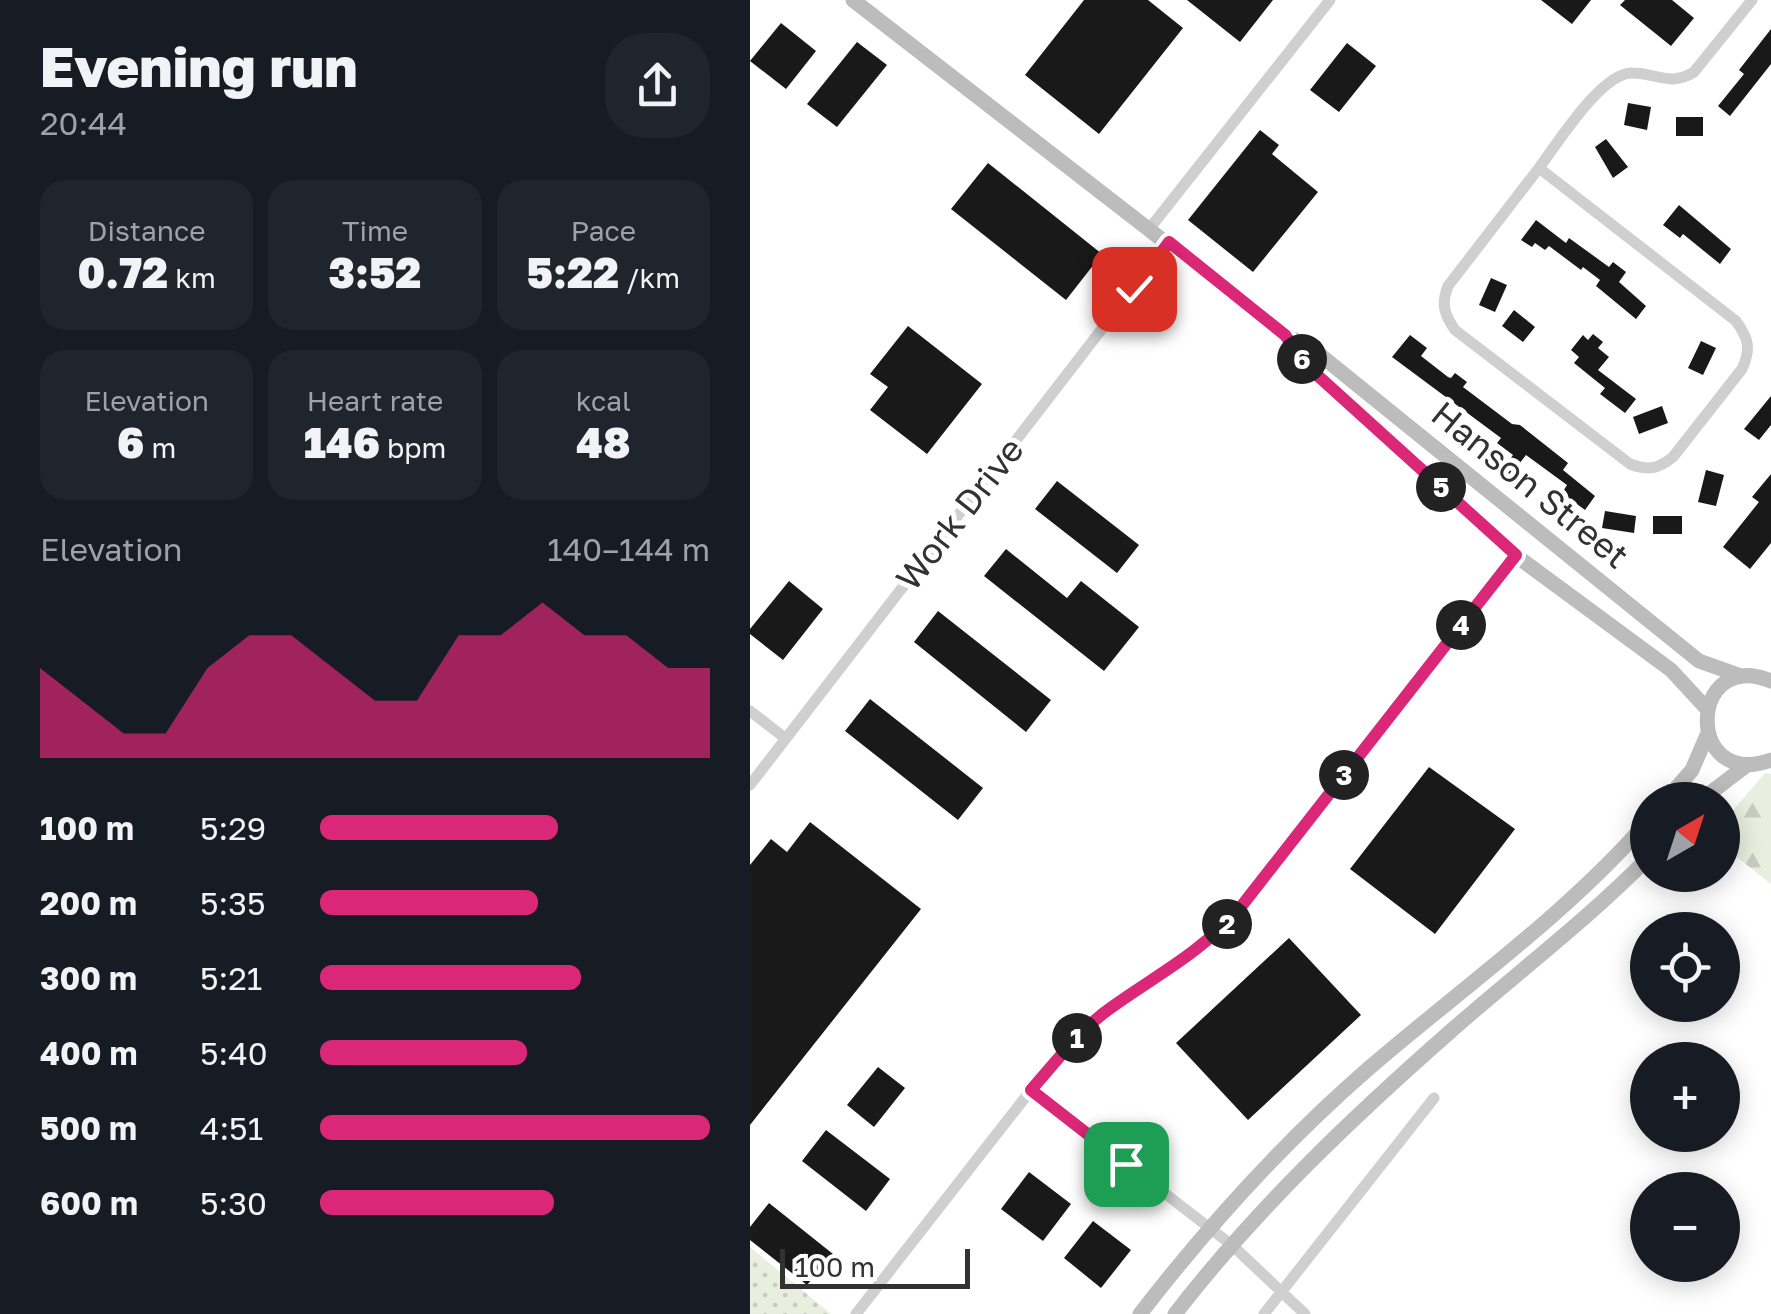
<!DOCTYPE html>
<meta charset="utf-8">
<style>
body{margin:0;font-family:"Golos Text",sans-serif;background:#20242c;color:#f1f3f6;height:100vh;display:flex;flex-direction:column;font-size:38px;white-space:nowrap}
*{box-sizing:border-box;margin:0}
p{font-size:32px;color:#9ea1a6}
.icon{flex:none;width:55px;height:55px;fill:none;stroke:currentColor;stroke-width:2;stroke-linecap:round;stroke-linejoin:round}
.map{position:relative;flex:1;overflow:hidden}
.details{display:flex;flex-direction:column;background:#171b24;width:750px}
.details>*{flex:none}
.needle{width:65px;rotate:39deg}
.fabs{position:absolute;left:880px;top:782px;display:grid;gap:20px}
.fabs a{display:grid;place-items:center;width:110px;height:110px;border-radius:50%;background:#171b24;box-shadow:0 5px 25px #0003;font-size:50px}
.scale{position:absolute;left:30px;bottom:25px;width:190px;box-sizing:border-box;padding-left:10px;border:5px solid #323232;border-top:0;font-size:28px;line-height:35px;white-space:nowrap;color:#323232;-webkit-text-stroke:8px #fff;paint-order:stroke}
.pin{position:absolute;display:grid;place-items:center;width:85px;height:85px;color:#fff;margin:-42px;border-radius:20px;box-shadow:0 5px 15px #0006}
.km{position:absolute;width:50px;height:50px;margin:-25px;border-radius:50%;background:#222;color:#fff;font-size:28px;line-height:50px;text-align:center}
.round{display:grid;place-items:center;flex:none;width:105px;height:105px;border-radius:40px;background:#20242c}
.head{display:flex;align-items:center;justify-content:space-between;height:170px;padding:0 40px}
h1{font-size:55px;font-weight:800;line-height:75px}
.stats{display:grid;grid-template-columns:repeat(3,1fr);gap:15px;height:170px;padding:10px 40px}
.stats div{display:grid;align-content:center;border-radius:25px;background:#20242c;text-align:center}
.stats b{font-size:42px;font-weight:800}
.stats small{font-size:28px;font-weight:400}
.stats p{font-size:28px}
.chart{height:280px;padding:20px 40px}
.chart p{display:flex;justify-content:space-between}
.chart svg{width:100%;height:180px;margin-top:10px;fill:#db2777;opacity:.7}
ul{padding:0 40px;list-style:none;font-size:32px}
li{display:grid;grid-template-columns:160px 120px 1fr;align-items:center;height:75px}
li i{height:25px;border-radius:12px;background:#db2777}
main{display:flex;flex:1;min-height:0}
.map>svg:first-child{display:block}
.grass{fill:url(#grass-dots)}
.forest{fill:url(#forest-firs)}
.building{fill:#191919}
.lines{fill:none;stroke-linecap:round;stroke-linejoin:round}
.street{stroke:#cfcfcf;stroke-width:11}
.secondary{stroke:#bcbcbc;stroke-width:15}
.route-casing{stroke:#fff;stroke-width:20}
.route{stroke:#db2777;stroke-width:12}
.labels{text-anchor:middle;stroke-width:10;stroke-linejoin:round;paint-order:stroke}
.street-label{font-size:35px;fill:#323232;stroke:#fff}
</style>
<main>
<section class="details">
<div class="head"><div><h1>Evening run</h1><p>20:44</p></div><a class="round"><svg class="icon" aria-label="share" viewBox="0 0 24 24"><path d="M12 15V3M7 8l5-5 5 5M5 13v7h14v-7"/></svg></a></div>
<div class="stats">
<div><p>Distance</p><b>0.72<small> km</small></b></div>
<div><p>Time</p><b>3:52</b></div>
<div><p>Pace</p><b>5:22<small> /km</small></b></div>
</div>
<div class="stats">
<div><p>Elevation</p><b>6<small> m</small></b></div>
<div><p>Heart rate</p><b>146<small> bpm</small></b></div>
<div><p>kcal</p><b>48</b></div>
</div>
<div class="chart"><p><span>Elevation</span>140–144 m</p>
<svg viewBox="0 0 160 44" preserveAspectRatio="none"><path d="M0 44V22L10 30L20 38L30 38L40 22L50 14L60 14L70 22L80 30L90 30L100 14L110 14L120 6L130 14L140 14L150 22L160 22V44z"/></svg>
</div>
<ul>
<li><b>100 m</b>5:29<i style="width:61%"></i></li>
<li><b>200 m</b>5:35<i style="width:56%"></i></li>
<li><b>300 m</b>5:21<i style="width:67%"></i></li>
<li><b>400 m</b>5:40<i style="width:53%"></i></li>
<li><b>500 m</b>4:51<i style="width:100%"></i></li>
<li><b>600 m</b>5:30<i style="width:60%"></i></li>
</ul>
</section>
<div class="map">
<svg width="1021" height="1314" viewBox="0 0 1021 1314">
<defs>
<pattern id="grass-dots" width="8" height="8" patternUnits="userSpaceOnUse" patternTransform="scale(2.5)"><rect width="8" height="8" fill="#e8efdf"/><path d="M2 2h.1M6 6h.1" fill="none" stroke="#c7cdc0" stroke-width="1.8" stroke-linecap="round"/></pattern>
<pattern id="forest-firs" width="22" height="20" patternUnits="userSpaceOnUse" patternTransform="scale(2.5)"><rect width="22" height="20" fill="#e8efdf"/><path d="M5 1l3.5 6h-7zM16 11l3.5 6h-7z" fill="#c7cdc0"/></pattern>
</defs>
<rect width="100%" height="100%" fill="#fff"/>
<!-- grass -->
<path class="grass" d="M0,1247L81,1314H0Z"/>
<!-- forest -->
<path class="forest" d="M1015,773L1021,774V884L973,846V822Z"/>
<!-- building -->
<path class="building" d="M334,0H398L433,28L349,134L275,75Z
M437,0H523L490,42Z
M791,0H841L822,24Z
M875,0H922L944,18L921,46L870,5Z
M31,23L66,51L36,89L0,61Z
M1021,29V64L980,116L968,106L994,74L989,70Z
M107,42L137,65L87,127L57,104Z
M597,43L626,66L589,112L560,90Z
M878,103L901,107L897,130L874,125Z
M926,117H953V136H926Z
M510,130L529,145L522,154L568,192L503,272L438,220Z
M856,139L878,167L863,178L845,147Z
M238,163L352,254L316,300L201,209Z
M929,205L981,249L970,264L933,234L930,238L913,225Z
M786,220L816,243L819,238L859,267L863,262L876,272L869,282L896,306L886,319L846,286L850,280L833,267L831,270L799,246L795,250L785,243L782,247L771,240Z
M741,278L757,285L745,312L729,305Z
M764,310L785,327L773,342L752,326Z
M158,326L232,384L177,454L120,410L138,387L120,374Z
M843,334L853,342L848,348L859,357L848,370L886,399L875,413L850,394L855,388L824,363L829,357L821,350L833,335L838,340Z
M660,335L677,348L671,356L698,377L701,378L705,373L717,382L713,387L762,424L770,425L818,463L813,470L845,496L835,510L812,493L817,485L776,455L759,477L751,471L763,455L747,443L751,438L642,357Z
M951,341L966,348L953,375L938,368Z
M1021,396V425L1009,440L994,429Z
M912,406L918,423L889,434L883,417Z
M956,470L974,475L966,506L948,502Z
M1021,474V543L1000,569L973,547L1009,502L1002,497Z
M307,481L389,545L367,573L285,509Z
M855,511L886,516L884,533L852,528Z
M903,516H932V534H903Z
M256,549L317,598L331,581L389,627L354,671L234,576Z
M39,581L73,609L33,660L0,634V629Z
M188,611L301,700L276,732L164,642Z
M120,699L233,788L208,820L95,731Z
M679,767L765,829L685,934L600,869Z
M60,822L171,909L0,1125V865L21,839L37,852Z
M539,938L611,1015L498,1120L426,1043Z
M128,1067L155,1088L124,1127L97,1105Z
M76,1130L140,1179L116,1211L52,1161Z
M279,1172L321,1204L293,1241L251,1209Z
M19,1203L83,1254L57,1285L0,1240V1227Z
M343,1221L381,1250L351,1288L314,1258Z"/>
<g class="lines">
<!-- street -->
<path class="street" d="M789,168L986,321C999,339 1001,349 992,369L923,457C908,469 898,471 880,464L705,330C694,314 691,304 698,286Z
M789,168C807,144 852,72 882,73C907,73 920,87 944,72L1002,0
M400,228L580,0
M0,711L35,738
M0,785L419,242
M281,1090L483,1246L555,1314
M106,1314L281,1090L335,1029L361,1007L439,958L490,909L765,555
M514,1314L684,1098"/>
<!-- secondary -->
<path class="secondary" d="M103,0L535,335L564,350L949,661L991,676
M537,338L556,365L765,555L921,670L957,709
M1021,681C938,647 934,791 1021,760
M916,800L942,770L958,733
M951,800L997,765
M390,1314C458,1226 534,1142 618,1069C712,988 816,915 898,821
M425,1314C506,1209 603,1117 702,1030C768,972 837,920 898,858"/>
</g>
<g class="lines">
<!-- route casing -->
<g class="route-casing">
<path id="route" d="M376,1164L281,1090C307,1061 330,1029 362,1007C411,972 448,955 490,908L766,555L556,365L535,335L419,242L384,289"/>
</g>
<!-- route -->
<use href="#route" class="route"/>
</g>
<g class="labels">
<!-- street labels -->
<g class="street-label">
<text transform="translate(780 485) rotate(39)" y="12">Hanson Street</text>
<text transform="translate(210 514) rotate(-52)" y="12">Work Drive</text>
</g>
</g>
</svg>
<div class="fabs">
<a><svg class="needle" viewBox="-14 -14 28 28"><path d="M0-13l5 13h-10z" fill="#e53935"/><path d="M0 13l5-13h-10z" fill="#9ea1a6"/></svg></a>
<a><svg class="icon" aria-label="locate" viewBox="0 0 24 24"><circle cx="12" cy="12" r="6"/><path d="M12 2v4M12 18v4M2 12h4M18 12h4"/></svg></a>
<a>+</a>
<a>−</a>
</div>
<div class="scale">100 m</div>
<div class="pin" style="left:376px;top:1164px;background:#1e9e55"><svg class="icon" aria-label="arrive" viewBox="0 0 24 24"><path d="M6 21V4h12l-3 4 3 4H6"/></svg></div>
<div class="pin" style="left:384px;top:289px;background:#d93025"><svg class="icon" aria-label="check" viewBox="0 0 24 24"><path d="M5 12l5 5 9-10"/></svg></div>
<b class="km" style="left:327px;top:1038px">1</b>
<b class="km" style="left:477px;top:924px">2</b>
<b class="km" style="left:594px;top:775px">3</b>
<b class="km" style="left:711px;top:625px">4</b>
<b class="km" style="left:691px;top:487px">5</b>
<b class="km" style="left:552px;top:359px">6</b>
</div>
</main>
